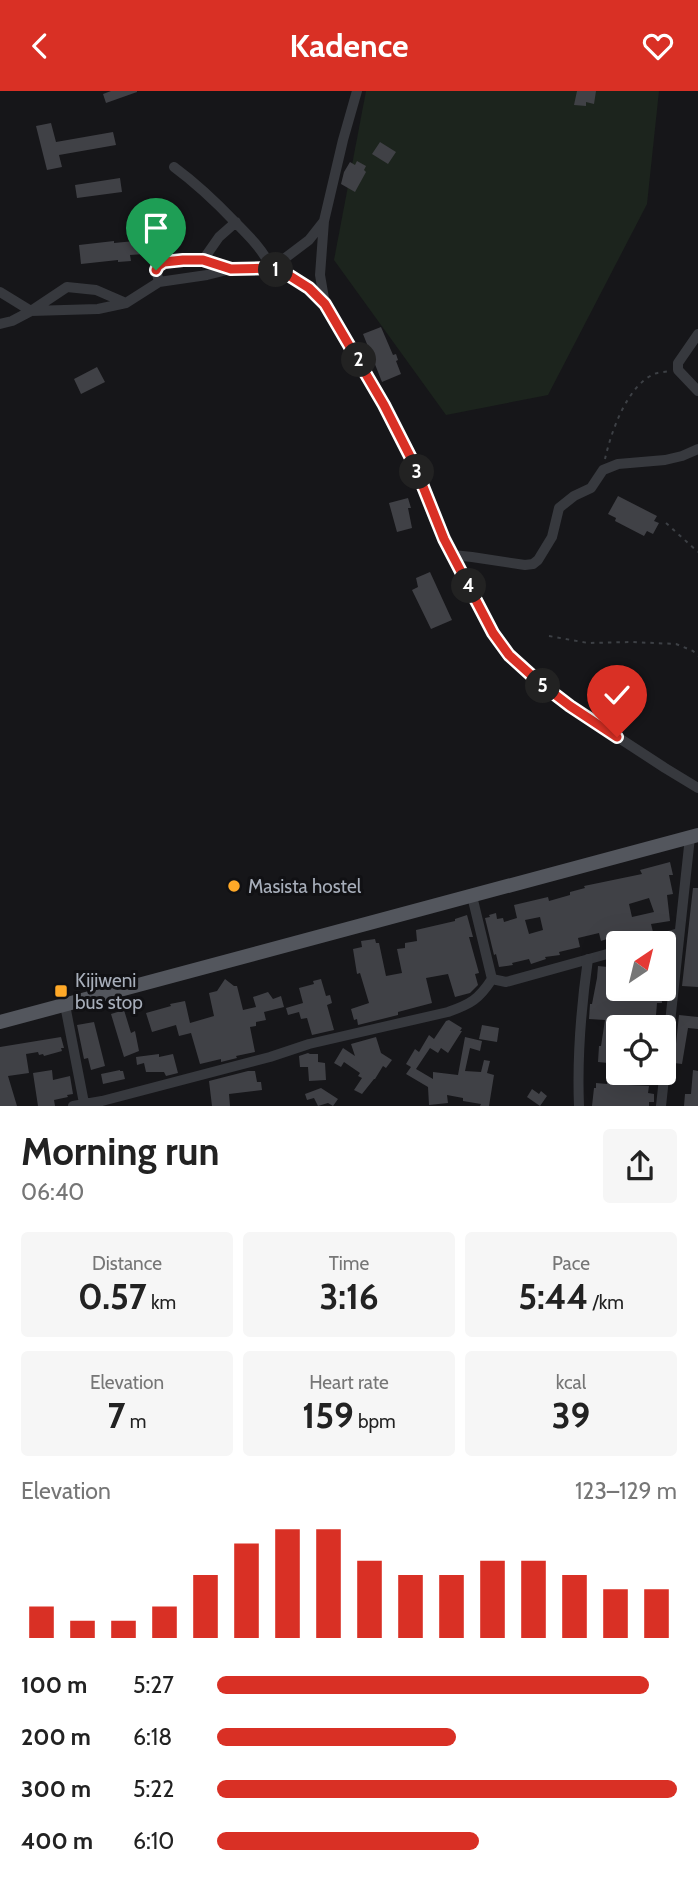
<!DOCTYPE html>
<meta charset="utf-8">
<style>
body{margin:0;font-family:Cabin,sans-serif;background:#f6f6f6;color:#222;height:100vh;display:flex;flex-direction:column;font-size:26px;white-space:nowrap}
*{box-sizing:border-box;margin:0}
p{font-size:23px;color:#767676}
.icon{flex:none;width:38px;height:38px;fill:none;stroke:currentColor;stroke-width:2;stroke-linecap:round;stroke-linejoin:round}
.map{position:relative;height:1015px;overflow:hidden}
.sheet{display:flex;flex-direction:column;background:#fff;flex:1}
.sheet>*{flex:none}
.needle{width:46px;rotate:35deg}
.buttons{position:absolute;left:606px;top:840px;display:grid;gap:14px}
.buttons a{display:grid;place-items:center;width:70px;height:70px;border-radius:7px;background:#fff;box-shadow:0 7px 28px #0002;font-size:35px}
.pin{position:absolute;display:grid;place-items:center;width:60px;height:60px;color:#fff;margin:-72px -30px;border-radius:50% 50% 50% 0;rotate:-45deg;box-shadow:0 0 7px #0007}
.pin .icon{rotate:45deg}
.km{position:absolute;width:35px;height:35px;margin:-18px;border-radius:50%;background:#222;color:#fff;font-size:19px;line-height:35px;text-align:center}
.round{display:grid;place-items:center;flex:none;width:74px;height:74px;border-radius:7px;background:#f6f6f6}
.summary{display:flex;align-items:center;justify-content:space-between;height:119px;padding:0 21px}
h1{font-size:38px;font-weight:800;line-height:52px}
.figures{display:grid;grid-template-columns:repeat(3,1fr);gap:10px;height:119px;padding:7px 21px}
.figures div{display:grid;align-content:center;border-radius:7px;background:#f6f6f6;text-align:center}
.figures b{font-size:35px;font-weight:800}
.figures small{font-size:19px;font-weight:400}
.figures p{font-size:19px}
.chart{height:196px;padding:14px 21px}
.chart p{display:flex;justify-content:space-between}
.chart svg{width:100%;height:126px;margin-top:7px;stroke:#d93025;stroke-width:6}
ul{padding:0 21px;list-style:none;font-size:23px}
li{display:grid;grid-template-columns:112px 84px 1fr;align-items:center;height:52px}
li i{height:18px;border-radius:9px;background:#d93025}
header{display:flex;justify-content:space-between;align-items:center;height:91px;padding:0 21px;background:#d93025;color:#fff;font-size:32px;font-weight:800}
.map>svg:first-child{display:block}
.green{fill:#1c241d}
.building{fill:#404146;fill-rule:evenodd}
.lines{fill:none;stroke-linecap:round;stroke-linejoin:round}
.path{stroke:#3d4045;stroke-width:2;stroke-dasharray:3.5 5;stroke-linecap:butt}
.minor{stroke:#37393e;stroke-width:10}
.major{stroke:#53565d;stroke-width:14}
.route-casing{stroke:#fff;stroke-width:14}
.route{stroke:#d93025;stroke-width:9}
.poi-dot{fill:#ffa928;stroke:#111114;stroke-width:2.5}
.labels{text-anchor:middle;stroke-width:6;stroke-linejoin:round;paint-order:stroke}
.poi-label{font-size:19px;fill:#a7aeba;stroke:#111114;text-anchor:start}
</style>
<header><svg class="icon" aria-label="back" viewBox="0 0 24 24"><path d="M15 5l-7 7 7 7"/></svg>Kadence<svg class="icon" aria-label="heart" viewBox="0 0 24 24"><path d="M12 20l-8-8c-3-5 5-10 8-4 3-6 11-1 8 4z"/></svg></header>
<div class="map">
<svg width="698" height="1015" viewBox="0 0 698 1015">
<rect width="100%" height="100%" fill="#161619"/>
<!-- green -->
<path class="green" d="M366,0H659L647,113L548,304L446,324L334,169Z"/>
<!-- building -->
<path class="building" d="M111,0H137V1L106,12L103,3Z
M577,0H596L594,13L586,11V15L574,14Z
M51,32L56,51L113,41L116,54L59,64L62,76L47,79L36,35Z
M380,51L396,61L388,73L372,63Z
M357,70L366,75L364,79L366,81L355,101L341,93L344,81L350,71L355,74Z
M120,87L122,101L77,107L75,94Z
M142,147L144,163L130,164L131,170L118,171V169L81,173L79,154L114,150V152L135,150V148Z
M381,236L393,264L396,263L398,269L396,270L401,283L382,291L363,243Z
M97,276L105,291L81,303L74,288Z
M618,405L657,425L654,430L659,432L653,443L647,440L644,445L615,430L616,427L608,423Z
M408,407L411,417H408L412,437L397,441L389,412Z
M430,481L452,529L431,538L412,499L418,496L416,487Z
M670,771L673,784H669L673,803L667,804L670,830L651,833L653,841L608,852L607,848L601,850L599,842L578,847L580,856L559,861L560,864L545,866L546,868L531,873L529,868L512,872L513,874L499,876L496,863L494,864L485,827L490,826L489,824L496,822L497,828L503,827L504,831L517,827L514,814L548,806L549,810L570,804V801L585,797L584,795L642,783L640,779ZM649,807L654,821L632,826L629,813ZM540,826L543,839L529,843L525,829Z
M693,797H698V896L682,895Z
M467,824L473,846H469L479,882L475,883L478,894L470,902L455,906L448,883L426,887L432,912L398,921V924L358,934L357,928L354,929L351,918L369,912L360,882L357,883L353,858L362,856L361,850L375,848L376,852H379L386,885L402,882L397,858L405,857V852L417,850L416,839L455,830V828Z
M598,875L618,877V898L649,900L661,899L662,912H657L655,936H618V952H614L613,971H618V986H628V994L649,995L648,1002L654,1003V1011H649V1015H592L594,997H596V992L607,993L608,972L598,971L599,955H601L605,929L589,928L590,913H592L597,887Z
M225,888L234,895H237L243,919L256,916L253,906L268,901L273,908L281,905L284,916L264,921L266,929L256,931V935L250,936L255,961L236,965L237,967L221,971V968L200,973L191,942L179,945L176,934L152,941L146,922L171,915L170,913L185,910L190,932L214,925L209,902L217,900Z
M321,888L326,905L330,904L332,912L327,914L334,939L312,944L307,927L301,928L299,921L288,924L286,917L303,912L299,897L314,893L313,890Z
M124,919L131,942L135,940L139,960L124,966L111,923Z
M679,924L698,926V938L688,937L682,973L674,972Z
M449,929L462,937L460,940H462L448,962L441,957L438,962L430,957L416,978L433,988V981L458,984L465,946L482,950L480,960L470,957L465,980L481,981L484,969L490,970L487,982L494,984L489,1015H480L481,1013L463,1010V1007L447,1004L448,1012L429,1014L428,996L406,983L411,976L406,973L415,958L419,961L429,944L434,948L446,930Z
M94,931L105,975L91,979L88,967L84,968L77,934Z
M482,934L499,937L497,951L479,948Z
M61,946L64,957H61L62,960L44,965L43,963L39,964L38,961L26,963L29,982L8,985L17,1015H0V956Z
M376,946L381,962L392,969L386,977L383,975L375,988H374L362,1003L354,999L362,987L358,985L360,982L344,971L341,976L334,972L343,957L355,965L351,953Z
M308,962L310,963H318V971L325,972L326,989L309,990L308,976H300L299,965Z
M159,963V966L173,963L178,982L166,985L164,981H146L144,972L137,974L136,966Z
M52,979L53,989L70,985L73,1003L67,1004L68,1006L54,1009L55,1015H38L33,982Z
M120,979V980H123L125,988L103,993L101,983Z
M693,979L698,980V1015H684L685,1003H691Z
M248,980H255L257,991H261L262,999L229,1003L230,1015H212L209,990Z
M321,997L338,1008L333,1015L328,1012L318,1015L314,1007L307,1009L305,1003Z
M532,998L539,1003L541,1000L547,1005L540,1015L527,1006Z"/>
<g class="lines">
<!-- path -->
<path class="path" d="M605,368C611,341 627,295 654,283C659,281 665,281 670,280
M666,432L698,461
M549,545L588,552L631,551L676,553L693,560L698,565"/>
<!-- minor -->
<path class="minor" d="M174,76C197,93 215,110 235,131C251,147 261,157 272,177L309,149L324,130L343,49L357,0
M324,130L320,184L325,213
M203,169L219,146L236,131
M159,191C158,186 155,180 158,175C164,168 194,168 202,169C212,171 221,175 230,178
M0,201L31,220L98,218L126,212L159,191L207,184L231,178L272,177L291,185L309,197L325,213L384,314L414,373L444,448L493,542L509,564L540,592L570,615L665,677L698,697
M0,233L12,230L31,220L67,196L96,199L126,212
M698,243L678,272V279L698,300
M453,464L472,466L525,474L533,473L538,469L552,446L559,417L574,405L591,397L603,379L618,373L665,369L682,365L698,358
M472,805L492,888L506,891L618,860
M644,852L679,842
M65,914L84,1012
M73,1015L102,1010L270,966L309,953L448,921C471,913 479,908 492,888
M579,1015C577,966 581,917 588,868
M661,1015L690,746"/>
<!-- major -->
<path class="major" d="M0,931L698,744"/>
</g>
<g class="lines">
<!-- route casing -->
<g class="route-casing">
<path id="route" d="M156,179L158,175L164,171L183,169H203L231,178L272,177L290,185L309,197L325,213L384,314L414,373L444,448L493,542L509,564L540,592L570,615L617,646"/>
</g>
<!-- route -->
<use href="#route" class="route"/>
</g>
<!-- markers -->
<g class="poi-dot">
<circle cx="234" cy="795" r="7"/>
<rect x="54" y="893" width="14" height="14" rx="3.5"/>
</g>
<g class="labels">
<!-- poi labels -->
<g class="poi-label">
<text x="248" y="802">Masista hostel</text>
<text x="75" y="896">Kijiweni<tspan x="75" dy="22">bus stop</tspan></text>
</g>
</g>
</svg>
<div class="buttons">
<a><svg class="needle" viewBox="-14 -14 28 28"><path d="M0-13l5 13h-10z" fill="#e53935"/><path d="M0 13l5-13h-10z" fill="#767676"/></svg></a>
<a><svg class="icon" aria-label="locate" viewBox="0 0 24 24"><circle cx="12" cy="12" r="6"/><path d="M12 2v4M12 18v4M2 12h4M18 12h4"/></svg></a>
</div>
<div class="pin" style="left:156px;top:179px;background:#1e9e55"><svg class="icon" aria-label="arrive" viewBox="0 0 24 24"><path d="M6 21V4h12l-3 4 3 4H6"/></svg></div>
<div class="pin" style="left:617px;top:646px;background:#d93025"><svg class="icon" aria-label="check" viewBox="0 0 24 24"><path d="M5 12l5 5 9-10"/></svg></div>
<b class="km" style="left:276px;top:179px">1</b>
<b class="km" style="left:359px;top:269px">2</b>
<b class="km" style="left:417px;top:381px">3</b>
<b class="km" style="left:469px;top:495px">4</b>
<b class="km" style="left:543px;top:595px">5</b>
</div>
<section class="sheet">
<div class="summary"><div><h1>Morning run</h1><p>06:40</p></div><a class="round"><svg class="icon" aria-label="share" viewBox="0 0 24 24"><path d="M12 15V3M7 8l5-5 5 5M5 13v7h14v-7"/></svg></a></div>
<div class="figures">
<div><p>Distance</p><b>0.57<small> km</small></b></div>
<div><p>Time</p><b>3:16</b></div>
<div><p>Pace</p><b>5:44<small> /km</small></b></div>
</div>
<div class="figures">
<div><p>Elevation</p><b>7<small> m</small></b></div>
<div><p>Heart rate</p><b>159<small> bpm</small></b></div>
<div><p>kcal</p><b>39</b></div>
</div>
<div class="chart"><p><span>Elevation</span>123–129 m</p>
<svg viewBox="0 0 160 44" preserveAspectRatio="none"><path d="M5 44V33M15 44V38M25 44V38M35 44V33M45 44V22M55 44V11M65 44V6M75 44V6M85 44V17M95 44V22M105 44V22M115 44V17M125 44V17M135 44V22M145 44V27M155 44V27"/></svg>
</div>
<ul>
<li><b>100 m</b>5:27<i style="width:94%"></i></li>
<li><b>200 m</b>6:18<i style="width:52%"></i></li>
<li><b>300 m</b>5:22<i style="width:100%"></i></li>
<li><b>400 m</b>6:10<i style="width:57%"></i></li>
</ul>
</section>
